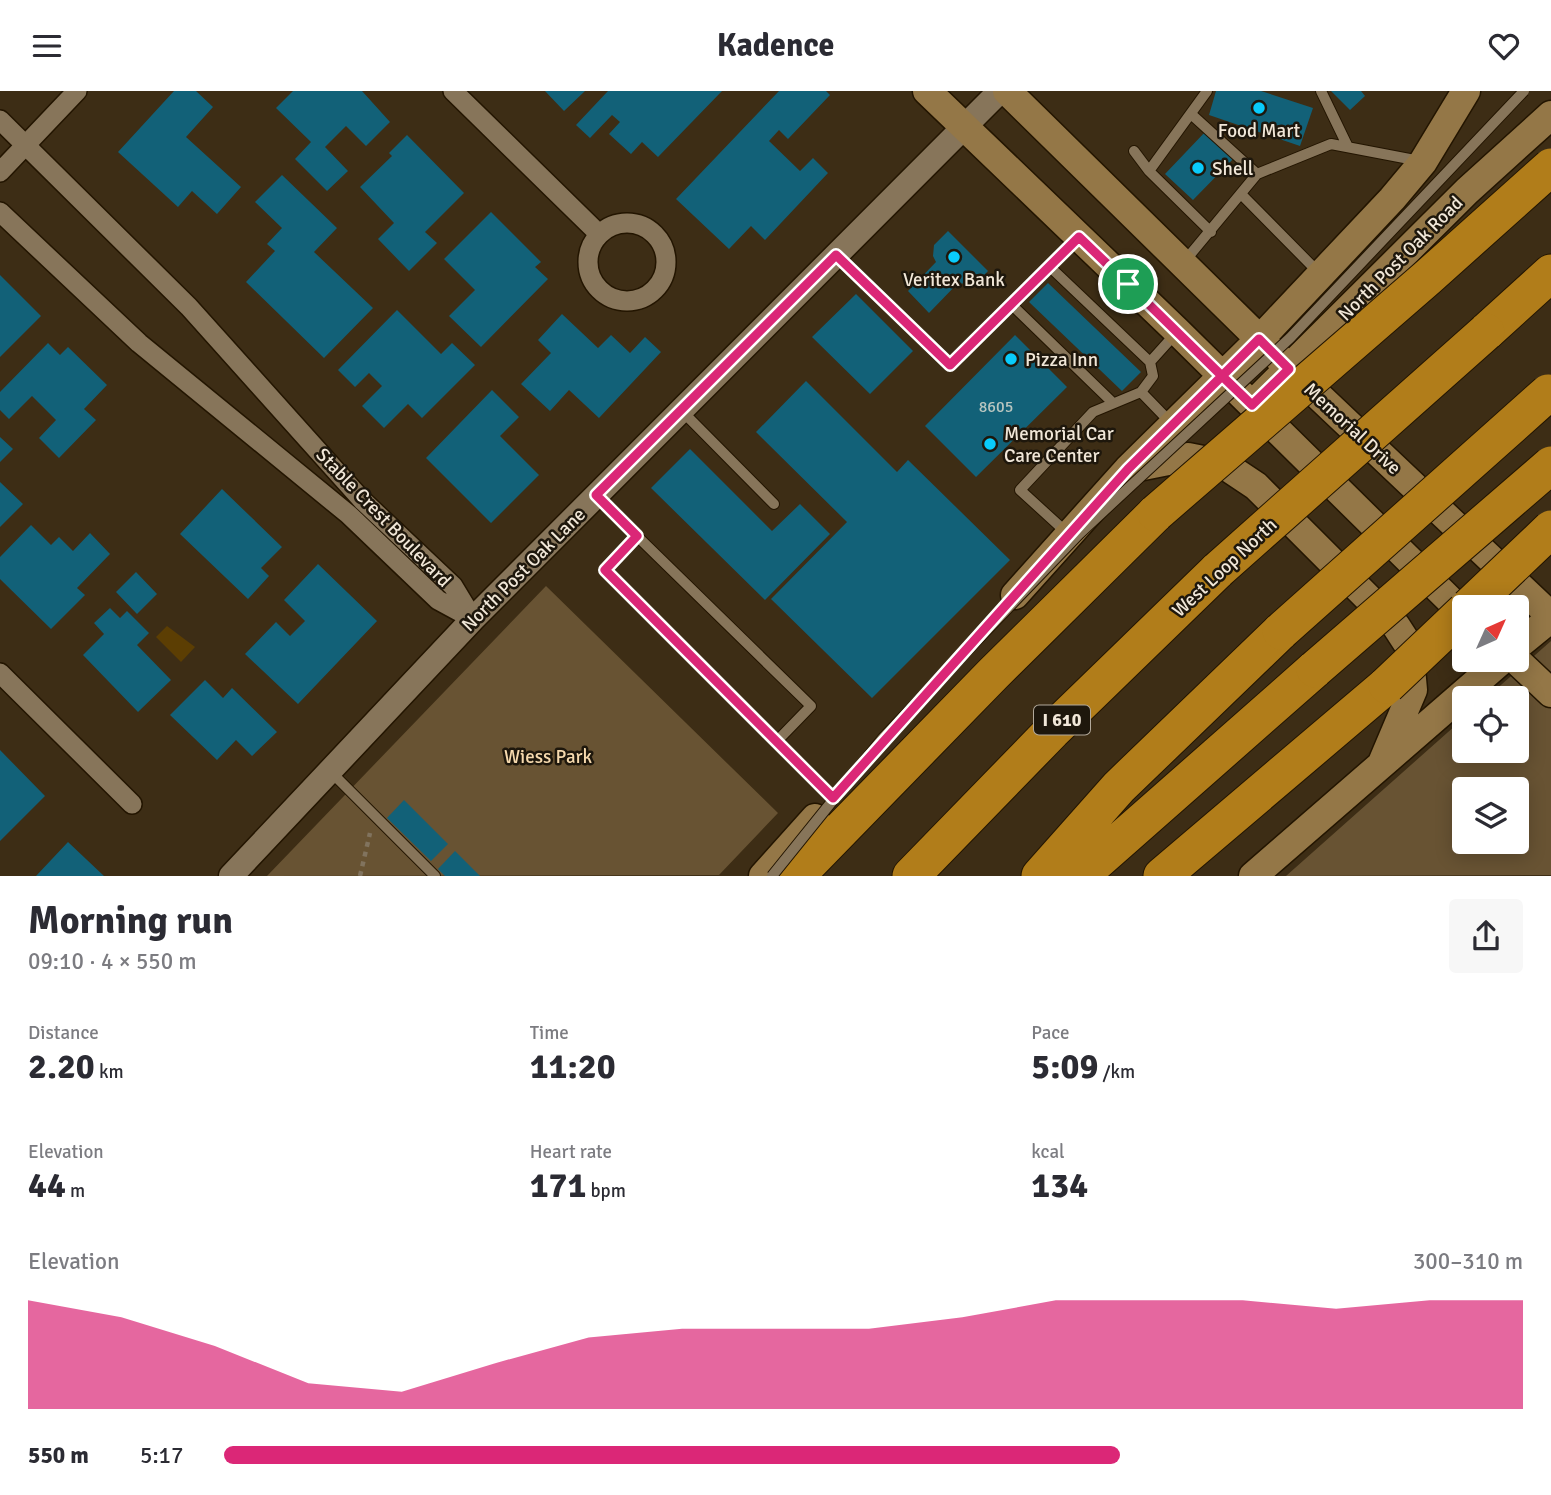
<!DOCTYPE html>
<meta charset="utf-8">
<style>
body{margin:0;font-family:Signika,sans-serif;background:#f7f7f7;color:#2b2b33;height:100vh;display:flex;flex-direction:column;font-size:26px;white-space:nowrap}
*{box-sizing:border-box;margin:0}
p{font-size:23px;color:#7c7c81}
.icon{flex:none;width:38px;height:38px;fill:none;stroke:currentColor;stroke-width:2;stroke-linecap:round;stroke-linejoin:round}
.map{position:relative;height:785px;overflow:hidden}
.sheet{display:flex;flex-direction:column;background:#fff;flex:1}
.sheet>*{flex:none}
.needle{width:46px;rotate:45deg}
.fabs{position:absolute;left:1452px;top:504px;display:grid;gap:14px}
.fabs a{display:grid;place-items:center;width:77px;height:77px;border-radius:7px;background:#fff;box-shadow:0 4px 18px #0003;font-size:35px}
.pin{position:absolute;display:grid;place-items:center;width:60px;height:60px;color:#fff;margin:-30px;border:4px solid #fff;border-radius:50%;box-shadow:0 2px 7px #0007}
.round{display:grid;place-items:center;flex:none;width:74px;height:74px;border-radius:7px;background:#f7f7f7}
.headline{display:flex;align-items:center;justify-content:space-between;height:119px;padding:0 28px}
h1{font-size:38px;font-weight:800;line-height:52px}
.metrics{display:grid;grid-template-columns:repeat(3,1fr);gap:10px;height:119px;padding:7px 28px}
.metrics div{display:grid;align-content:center}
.metrics b{font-size:35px;font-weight:800}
.metrics small{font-size:19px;font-weight:400}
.metrics p{font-size:19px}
.chart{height:196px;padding:14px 28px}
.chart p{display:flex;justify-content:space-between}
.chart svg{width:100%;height:126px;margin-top:7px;fill:#db2777;opacity:.7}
ul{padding:0 28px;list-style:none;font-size:23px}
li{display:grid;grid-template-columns:112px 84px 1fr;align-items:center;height:52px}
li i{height:18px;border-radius:9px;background:#db2777}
header{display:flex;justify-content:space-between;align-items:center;height:91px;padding:0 28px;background:#fff;font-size:32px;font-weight:800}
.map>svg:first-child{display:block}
.green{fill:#685333;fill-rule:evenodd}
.water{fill:#5c3e03}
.building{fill:#126178}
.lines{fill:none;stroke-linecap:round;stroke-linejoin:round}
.service-casing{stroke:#231500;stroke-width:12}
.minor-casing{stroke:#231500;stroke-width:22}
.tertiary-casing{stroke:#231500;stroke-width:27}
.secondary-casing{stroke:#231500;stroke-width:31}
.motorway-casing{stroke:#231500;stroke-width:39}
.path{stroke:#81735e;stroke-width:4.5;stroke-dasharray:5 5;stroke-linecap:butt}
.service{stroke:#87755a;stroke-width:10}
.minor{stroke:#87755a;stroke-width:19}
.tertiary{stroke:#87755a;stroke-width:24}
.secondary{stroke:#947747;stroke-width:28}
.motorway{stroke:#b17d1a;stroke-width:37}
.service-bridge-casing{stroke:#231500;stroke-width:12;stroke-linecap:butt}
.motorway-bridge-casing{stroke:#231500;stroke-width:39;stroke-linecap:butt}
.service-bridge{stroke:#87755a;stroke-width:10}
.motorway-bridge{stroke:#b17d1a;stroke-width:37}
.route-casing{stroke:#fff;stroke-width:14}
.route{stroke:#db2777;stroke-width:9}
.poi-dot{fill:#09cbfa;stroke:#1e170c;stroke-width:2.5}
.labels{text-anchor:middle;stroke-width:5;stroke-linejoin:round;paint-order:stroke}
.number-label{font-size:16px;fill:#b9c6c0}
.shield{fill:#1e170c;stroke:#b2a99b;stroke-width:2}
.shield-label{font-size:18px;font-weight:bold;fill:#f1e7d8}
.poi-label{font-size:19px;fill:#f1e7d8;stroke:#1e170c;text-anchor:start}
.street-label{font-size:19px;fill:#f1e7d8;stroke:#1e170c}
.park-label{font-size:19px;fill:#f7daae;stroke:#1e170c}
</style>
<header><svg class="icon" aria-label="menu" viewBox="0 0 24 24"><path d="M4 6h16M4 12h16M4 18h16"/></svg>Kadence<svg class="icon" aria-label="heart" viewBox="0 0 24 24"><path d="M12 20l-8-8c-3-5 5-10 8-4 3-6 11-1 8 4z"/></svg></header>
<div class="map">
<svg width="1551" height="785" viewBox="0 0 1551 785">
<rect width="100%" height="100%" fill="#3d2d15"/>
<!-- green -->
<path class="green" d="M546,495L778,722L719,784L267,785Z
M1551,550V784L1286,785L1465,626V660H1517V607H1486ZM1465,698H1517V751H1465Z"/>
<!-- water -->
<path class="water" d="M167,535L195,556L181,571L156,546Z"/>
<!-- building -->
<path class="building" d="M174,0H196L213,16L186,46L241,96L217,123L192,100L178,116L118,61Z
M293,0H362L390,31L366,55L346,35L325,56L348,80L327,100L295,68L311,51L276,17Z
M545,0H585L564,20Z
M608,0H722L658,66L642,51L631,63L609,43L620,31L612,24L590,47L576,34Z
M779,0H826L830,4L788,48L779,39L769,50L800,80L813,67L828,82L765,149L751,135L729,158L676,108Z
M1216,0H1261L1313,17L1300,55L1209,24Z
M1331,0H1361L1365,5L1350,19Z
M1206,40L1234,67L1193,109L1165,83Z
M407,44L464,102L425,141L437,152L409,180L378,148L394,132L360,96L392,65L389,62Z
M282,84L337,137L314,161L373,217L324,267L246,191L275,160L267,153L282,137L255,111Z
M491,121L541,171L535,176L548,188L481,256L449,225L475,199L444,168Z
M948,140L988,180L975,194L958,192L929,222L908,200L936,171L933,165L934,154Z
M0,184L41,225L0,266Z
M1048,192L1141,281L1122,300L1029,211Z
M856,203L913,260L870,303L812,246Z
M397,219L441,263L452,252L475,274L422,327L408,313L384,337L362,315L382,295L369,282L355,296L338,279Z
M562,223L598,257L611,244L630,262L645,246L661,261L599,327L569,299L550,320L521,293L551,262L538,249Z
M1015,244L1067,296L976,386L925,335Z
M48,252L60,264L68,256L107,294L84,318L96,329L59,367L39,347L56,329L32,305L9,328L0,319V301Z
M806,290L897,381L908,369L1010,469L872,607L771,508L847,431L756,341Z
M492,299L519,326L500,345L539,384L491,432L426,367Z
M0,346L13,358L0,371Z
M690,358L772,440L800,413L830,443L765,509L651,397Z
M0,391L23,413L0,436Z
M222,398L282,456L261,477L269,485L248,508L180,443Z
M31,434L51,454L59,446L73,460L90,442L110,463L77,497L85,504L51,538L0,488V466Z
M318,473L377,530L298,613L245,563L276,531L290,545L305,530L284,509Z
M136,481L157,503L137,523L116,501Z
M110,517L120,527L127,520L149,542L137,554L171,589L138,621L83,564L104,543L94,532Z
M205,589L223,607L232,597L277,641L252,665L236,649L217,669L170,624Z
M0,659L45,705L0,750Z
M404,709L448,753L431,770L387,727Z
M68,751L104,785H36Z
M455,760L480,785H445L438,778Z"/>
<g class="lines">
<!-- service casing -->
<g class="service-casing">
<path id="service" d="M1321,0L1348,56
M1191,23L1257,83
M1134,60L1149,80L1211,141
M1149,80L1207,0
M1241,103L1319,182
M837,165L950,274L1078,147
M1184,171L1257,83L1331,53L1420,70
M1049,175L1150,271
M1011,213L1113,312
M1141,301L1172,333
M681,319L774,413
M596,405L811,615L777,650
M1066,441L1020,399L1093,321L1141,301L1153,285L1150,271L1177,241
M637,445L605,479L833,707
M330,680L435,785"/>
</g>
<!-- minor casing -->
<g class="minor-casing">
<path id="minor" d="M453,0L599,143
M0,29L189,216L362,409L453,495L473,528
M0,81L77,0
M0,121L139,252L348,423L438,509L473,528
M588 171a39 39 0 1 1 78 0a39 39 0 1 1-78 0Z
M0,582L132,713"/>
</g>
<!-- tertiary casing -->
<g class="tertiary-casing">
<path id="tertiary" d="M231,785L473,528L1000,0"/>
</g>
<!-- secondary casing -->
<g class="secondary-casing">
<path id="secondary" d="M927,0L1177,240L1465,524
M1007,0L1289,277L1551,525
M1252,314L1467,100L1551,24
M1128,378L1188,366L1223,373L1256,395L1396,535L1409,555L1413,599L1382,672
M1015,504L1128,378L1260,248L1392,108L1423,71L1466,0
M1517,555L1551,527
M1516,569L1551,602
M763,785L815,727
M1253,785L1502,569"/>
</g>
<!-- motorway casing -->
<g class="motorway-casing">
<path id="motorway" d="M1486,241L1551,182
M796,785L993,583L1156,422
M911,785L1052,640L1218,479
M1040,785L1119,696L1281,540
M1080,785L1315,578
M1162,785L1387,594"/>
</g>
<!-- path -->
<path class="path" d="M360,785L370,742"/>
<!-- service -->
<use href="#service" class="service"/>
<!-- minor -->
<use href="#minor" class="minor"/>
<!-- tertiary -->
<use href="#tertiary" class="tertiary"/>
<!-- secondary -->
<use href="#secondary" class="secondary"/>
<!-- motorway -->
<use href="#motorway" class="motorway"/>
<!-- service-bridge casing -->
<g class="service-bridge-casing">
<path id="service-bridge" d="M772,785L883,647L1079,443L1290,247L1524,0"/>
</g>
<!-- motorway-bridge casing -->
<g class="motorway-bridge-casing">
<path id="motorway-bridge" d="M1156,422L1427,187L1551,76
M1218,479L1486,241
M1469,516L1551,438
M1281,540L1548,302
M1315,578L1551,374
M1387,594L1465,520"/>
</g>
<!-- service-bridge -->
<use href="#service-bridge" class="service-bridge"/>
<!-- motorway-bridge -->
<use href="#motorway-bridge" class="motorway-bridge"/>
</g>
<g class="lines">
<!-- route casing -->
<g class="route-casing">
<path id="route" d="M1128,193L1079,146L950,274L836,164L596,404L637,445L605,479L833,707L1128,378L1222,285L1252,314L1289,278L1259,248L1222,285L1128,193"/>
</g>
<!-- route -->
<use href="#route" class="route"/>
</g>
<!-- markers -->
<g class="poi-dot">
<circle cx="1259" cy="17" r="7"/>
<circle cx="1198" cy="77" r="7"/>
<circle cx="954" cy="166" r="7"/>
<circle cx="1011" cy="268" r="7"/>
<circle cx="990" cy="353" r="7"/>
</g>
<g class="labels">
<!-- number labels -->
<g class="number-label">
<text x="996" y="321">8605</text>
</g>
<!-- shield labels -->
<rect class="shield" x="1034" y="614.5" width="56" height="29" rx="5"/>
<g class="shield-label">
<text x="1062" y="635">I 610</text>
</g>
<!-- poi labels -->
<g class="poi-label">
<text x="1259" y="46" text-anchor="middle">Food Mart</text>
<text x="1212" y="84">Shell</text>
<text x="954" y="195" text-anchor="middle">Veritex Bank</text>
<text x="1025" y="275">Pizza Inn</text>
<text x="1004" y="349">Memorial Car<tspan x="1004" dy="22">Care Center</tspan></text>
</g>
<!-- street labels -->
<g class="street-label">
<text transform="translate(1400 167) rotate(-45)" y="7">North Post Oak Road</text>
<text transform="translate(1353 337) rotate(43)" y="7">Memorial Drive</text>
<text transform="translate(384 426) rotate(46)" y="7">Stable Crest Boulevard</text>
<text transform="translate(1224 476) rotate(-43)" y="7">West Loop North</text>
<text transform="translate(523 478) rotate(-45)" y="7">North Post Oak Lane</text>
</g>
<!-- park labels -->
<g class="park-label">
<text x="548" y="672">Wiess Park</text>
</g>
</g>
</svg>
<div class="fabs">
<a><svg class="needle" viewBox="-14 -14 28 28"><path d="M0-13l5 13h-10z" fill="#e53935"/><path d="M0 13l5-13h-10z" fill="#7c7c81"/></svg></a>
<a><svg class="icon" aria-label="locate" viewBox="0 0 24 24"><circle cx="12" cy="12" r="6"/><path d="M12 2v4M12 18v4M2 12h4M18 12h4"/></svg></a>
<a><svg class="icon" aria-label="layers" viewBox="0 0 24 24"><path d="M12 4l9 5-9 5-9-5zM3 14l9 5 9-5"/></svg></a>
</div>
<div class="pin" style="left:1128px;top:193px;background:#1e9e55"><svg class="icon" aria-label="arrive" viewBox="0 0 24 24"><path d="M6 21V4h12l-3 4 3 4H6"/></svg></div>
</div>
<section class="sheet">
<div class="headline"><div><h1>Morning run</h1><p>09:10 · 4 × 550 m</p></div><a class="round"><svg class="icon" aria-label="share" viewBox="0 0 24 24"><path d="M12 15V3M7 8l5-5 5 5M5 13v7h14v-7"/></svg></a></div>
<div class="metrics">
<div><p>Distance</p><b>2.20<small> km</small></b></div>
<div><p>Time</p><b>11:20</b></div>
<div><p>Pace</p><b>5:09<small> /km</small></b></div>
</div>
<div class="metrics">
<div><p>Elevation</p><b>44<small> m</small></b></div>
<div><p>Heart rate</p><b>171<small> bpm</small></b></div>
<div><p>kcal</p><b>134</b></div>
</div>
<div class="chart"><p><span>Elevation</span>300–310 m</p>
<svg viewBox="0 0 160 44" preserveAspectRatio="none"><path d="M0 44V6L10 12L20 22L30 35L40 38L50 28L60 19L70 16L80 16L90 16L100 12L110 6L120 6L130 6L140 9L150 6L160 6V44z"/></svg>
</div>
<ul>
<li><b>550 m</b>5:17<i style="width:69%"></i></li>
</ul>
</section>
